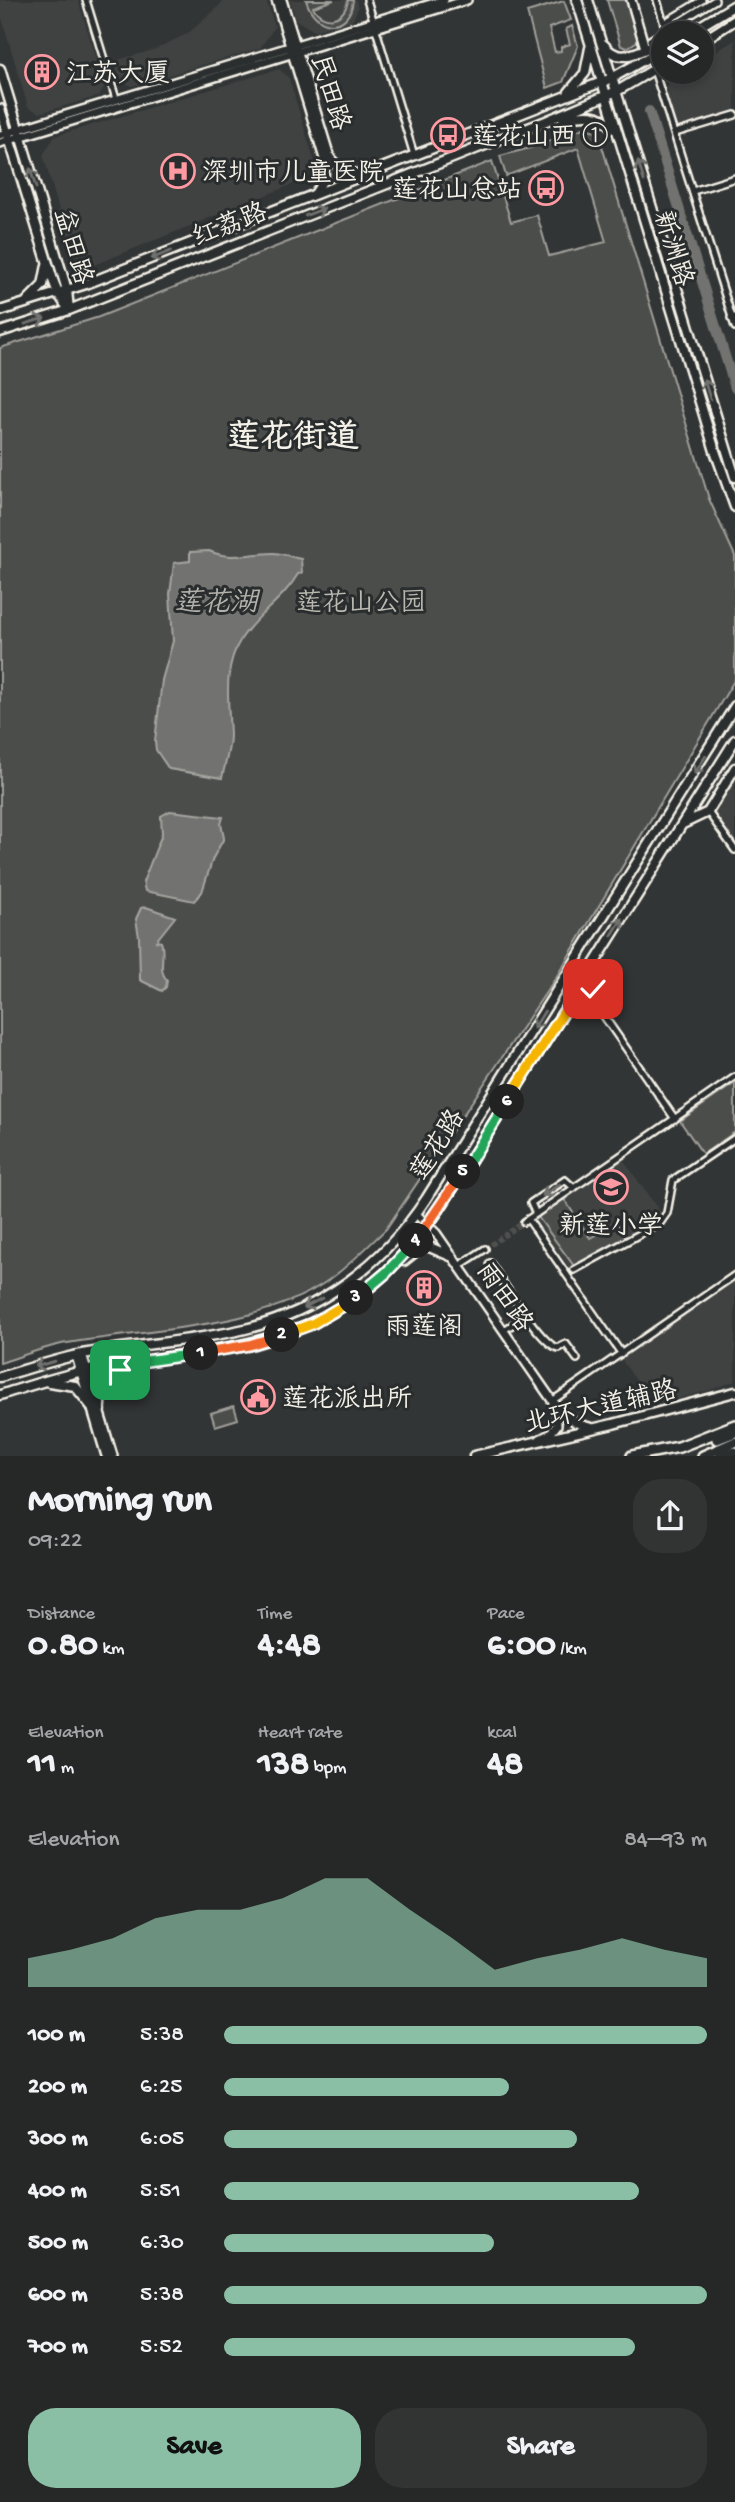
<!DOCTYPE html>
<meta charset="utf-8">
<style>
body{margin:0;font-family:"Gochi Hand","LXGW WenKai TC",sans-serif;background:#323434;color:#f1f3f6;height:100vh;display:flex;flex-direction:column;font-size:26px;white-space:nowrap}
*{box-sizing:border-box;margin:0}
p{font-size:23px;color:#a4a6a8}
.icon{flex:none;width:38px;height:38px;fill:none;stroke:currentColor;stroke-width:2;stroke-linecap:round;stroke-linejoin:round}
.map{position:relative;height:1456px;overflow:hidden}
.sheet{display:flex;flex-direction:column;background:#262828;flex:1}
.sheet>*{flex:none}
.fabs{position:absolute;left:651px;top:21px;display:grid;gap:14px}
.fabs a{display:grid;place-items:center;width:63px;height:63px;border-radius:50%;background:#262828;box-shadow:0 4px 10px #0003,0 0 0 2px #424445;font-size:35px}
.pin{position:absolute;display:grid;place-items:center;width:60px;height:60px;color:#fff;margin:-30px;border-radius:14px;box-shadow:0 4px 10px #0006}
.km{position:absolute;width:35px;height:35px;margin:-18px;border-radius:50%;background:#222;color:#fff;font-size:19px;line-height:35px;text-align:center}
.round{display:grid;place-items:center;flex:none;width:74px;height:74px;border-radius:28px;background:#323434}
.head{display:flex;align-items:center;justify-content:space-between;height:119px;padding:0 28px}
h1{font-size:38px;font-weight:700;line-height:52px}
.figures{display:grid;grid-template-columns:repeat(3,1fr);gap:10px;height:119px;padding:7px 28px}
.figures div{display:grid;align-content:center}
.figures b{font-size:35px;font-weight:700}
.figures small{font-size:19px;font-weight:400}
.figures p{font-size:19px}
.chart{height:196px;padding:14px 28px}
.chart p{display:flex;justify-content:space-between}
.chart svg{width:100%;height:126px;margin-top:7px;fill:#8abfa5;opacity:.7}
.button{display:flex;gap:14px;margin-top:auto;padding:14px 28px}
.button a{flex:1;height:80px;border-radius:28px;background:#8abfa5;color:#111;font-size:28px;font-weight:700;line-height:80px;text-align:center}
.button a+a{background:#323434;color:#f1f3f6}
ul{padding:0 28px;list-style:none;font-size:23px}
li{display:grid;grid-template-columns:112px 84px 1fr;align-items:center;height:52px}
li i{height:18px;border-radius:9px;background:#8abfa5}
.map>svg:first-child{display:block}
.built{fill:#404242}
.green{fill:#4b4d4c;stroke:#a09f9a;stroke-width:2}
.water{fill:#727370;stroke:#a6a5a0;stroke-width:2}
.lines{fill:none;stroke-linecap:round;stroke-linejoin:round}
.river{stroke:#727370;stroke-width:10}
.street-tunnel{stroke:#4f5150;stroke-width:5;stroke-dasharray:5 2.5;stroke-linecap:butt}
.street-casing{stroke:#f4f1e8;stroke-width:10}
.secondary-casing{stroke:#f4f1e8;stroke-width:12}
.primary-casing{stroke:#f4f1e8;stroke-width:13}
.highway-casing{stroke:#f4f1e8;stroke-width:14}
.street{stroke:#2a2d2e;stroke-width:5}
.secondary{stroke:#2a2d2e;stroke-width:7}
.primary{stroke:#2a2d2e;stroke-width:8}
.highway{stroke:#2a2d2e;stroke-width:9}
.oneway{stroke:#71726f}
.split-1-casing{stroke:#fff;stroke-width:14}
.split-2-casing{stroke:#fff;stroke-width:14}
.split-3-casing{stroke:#fff;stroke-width:14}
.split-4-casing{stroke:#fff;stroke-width:14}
.split-5-casing{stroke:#fff;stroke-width:14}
.split-6-casing{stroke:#fff;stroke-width:14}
.split-7-casing{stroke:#fff;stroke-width:14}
.split-8-casing{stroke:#fff;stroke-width:14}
.split-1{stroke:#22a559;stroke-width:9}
.split-2{stroke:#f0652b;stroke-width:9}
.split-3{stroke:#f5b400;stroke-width:9}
.split-4{stroke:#22a559;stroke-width:9}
.split-5{stroke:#f0652b;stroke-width:9}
.split-6{stroke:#22a559;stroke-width:9}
.split-7{stroke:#f5b400;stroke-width:9}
.split-8{stroke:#f5b400;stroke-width:9}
.labels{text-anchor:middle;stroke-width:6;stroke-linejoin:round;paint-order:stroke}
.poi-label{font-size:26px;fill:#f4f1e8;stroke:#2a2d2e;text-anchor:start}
.street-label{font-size:26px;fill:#f4f1e8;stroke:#2a2d2e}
.park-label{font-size:26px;fill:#b9b8b1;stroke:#2a2d2e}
.water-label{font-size:28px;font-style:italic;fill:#b3b2ac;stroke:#2a2d2e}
.district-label{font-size:33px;font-weight:bold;fill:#f4f1e8;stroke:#2a2d2e}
</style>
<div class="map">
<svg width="735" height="1456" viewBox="0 0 735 1456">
<rect width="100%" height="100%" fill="#323535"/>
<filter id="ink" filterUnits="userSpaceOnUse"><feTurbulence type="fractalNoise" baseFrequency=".0143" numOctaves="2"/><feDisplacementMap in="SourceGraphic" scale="14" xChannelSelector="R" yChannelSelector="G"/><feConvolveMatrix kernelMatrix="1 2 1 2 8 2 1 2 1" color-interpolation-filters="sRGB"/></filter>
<g filter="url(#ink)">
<!-- built -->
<path class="built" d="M0,0H78L105,86L99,96L40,113L28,107L0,12Z
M224,0H266L275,27L260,48L132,86L120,81L114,61L153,50L187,34L213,12Z
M290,0H356L358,8L353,20L314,31L296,20Z
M735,40V112L678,129L667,93L668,83L683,72H702V60Z
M279,69L289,78L315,163L303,180L94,265L72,254L43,155L55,136Z
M735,772V844L712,810Z
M622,1158L663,1216L634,1235L570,1269L534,1217Z
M735,1280V1381L710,1390L673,1400L651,1402L623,1362V1356Z"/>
<!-- green -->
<path class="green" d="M306,0H334L313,7C323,25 345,21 348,0H353C350,33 315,31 306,0Z
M607,0H627L639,40L627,48L621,46Z
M564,1L571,20L549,28L555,52L561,51V47L570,44L566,29L572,26L578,46L563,82L547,88L527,12Z
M586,127L598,133L709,499L735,556V679L555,979L386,1229C368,1246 350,1265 330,1279C261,1329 149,1329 67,1343C44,1347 22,1356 0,1363V348L99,317L492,161L511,222L537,215L549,256L606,242L578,148L506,176L500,156L530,148Z
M735,1083V1132L703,1154L680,1121Z
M564,1199L590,1238L617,1223L626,1238L574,1266L538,1217Z
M234,1406L238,1419L215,1426L211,1413Z"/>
<!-- water -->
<path class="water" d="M209,551C232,561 250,553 273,553C282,553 292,557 301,559L302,573L298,574C283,600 256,615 241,639C222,669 229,703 230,735C230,749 225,764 222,778L169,769L156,750L155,741L162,680L173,641L170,594L174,563L190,561V552Z
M170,811L223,817L221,824L224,838L213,858L202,892L194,901L145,891L143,882L162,834L161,816Z
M146,907L175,917L156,941L161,942C166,954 157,970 167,980L166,987L162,991L140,980L139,937L136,919L141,908Z"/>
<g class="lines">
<!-- river -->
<path class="river" d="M649,111L735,388"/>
<!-- street-tunnel -->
<path class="street-tunnel" d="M485,1249L524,1222"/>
<!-- street casing -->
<g class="street-casing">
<path id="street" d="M86,0L116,99
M367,0L414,155
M657,0L664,24
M664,23L702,0
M652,45L650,40L715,0
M654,70L735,327
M675,133L735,115
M693,191L735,178
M708,812L735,850
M592,968L593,994L599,1009L675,1119
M567,1007L587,1003L597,1007
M536,1214L531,1203L565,1180L574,1188
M528,1219L621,1353
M524,1222L735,1077
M490,1263C502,1280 541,1345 558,1348L566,1344L577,1359
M459,1266L485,1249
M574,1270L660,1223L667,1213L673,1180L735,1138
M504,1330L526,1316
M552,1401L735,1275"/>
</g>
<!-- secondary casing -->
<g class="secondary-casing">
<path id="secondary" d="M276,0L325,162L324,179L315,193
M282,0L330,157C339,170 350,174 365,174
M631,0L645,48
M0,135L444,0
M0,143L467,0
M732,318H735
M416,1214L436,1233L556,1406L576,1423L593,1428
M82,1354L113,1456
M76,1356L106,1456
M540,1439L550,1434L557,1425L556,1406"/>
</g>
<!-- primary casing -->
<g class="primary-casing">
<path id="primary" d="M577,0L715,451L735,507
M588,0L735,477
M689,33L735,5
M702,41L735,20
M604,45C622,69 641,46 663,44
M0,69L67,290L69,310
M569,92L585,73L590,48
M0,109L53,280L58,293L67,307
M563,118C583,114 600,111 614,129
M27,301L43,285L47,265
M0,311L86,284L612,78L663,49
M0,332L69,310L546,121L619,90L663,64
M683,824L708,812L735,768
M404,1261L419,1249L427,1246L453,1257
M0,1377C27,1369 54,1360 82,1354C136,1344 191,1342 245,1329C321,1311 383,1264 426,1199L735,706
M49,1382L75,1386L91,1406
M0,1395C29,1386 58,1376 88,1370C242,1342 339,1354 439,1210L735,740
M100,1410C99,1387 109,1376 128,1366
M474,1456L613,1424L735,1392"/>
</g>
<!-- highway casing -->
<g class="highway-casing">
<path id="highway" d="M717,1439L735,1432
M632,1456L679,1447L735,1425
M703,1456L735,1442
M721,1456L735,1452"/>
</g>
<!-- street -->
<use href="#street" class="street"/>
<!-- secondary -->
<use href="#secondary" class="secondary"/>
<!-- primary -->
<use href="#primary" class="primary"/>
<!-- highway -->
<use href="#highway" class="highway"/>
</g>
<!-- one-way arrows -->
<defs><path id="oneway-shaft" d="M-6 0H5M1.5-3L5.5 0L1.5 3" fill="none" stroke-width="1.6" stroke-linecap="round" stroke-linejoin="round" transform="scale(1.75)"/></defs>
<g class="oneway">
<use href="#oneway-shaft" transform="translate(641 171) rotate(-107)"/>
<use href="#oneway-shaft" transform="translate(33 178) rotate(-107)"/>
<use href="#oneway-shaft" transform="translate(315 212) rotate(-21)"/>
<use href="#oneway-shaft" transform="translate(161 255) rotate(158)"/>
<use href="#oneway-shaft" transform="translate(35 321) rotate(-17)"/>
<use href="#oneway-shaft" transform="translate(707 389) rotate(-107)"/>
<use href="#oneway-shaft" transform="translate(700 765) rotate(122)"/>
<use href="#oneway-shaft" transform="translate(617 927) rotate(-58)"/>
<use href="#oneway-shaft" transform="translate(539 1020) rotate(122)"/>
<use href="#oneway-shaft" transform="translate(551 1190) rotate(147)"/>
<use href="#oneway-shaft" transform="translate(313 1303) rotate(152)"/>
<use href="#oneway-shaft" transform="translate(45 1364) rotate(164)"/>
</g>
</g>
<g class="lines" filter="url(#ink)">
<!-- split-1 casing -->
<g class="split-1-casing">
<path id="split-1" d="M120,1370L133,1363L201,1353"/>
</g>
<!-- split-2 casing -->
<g class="split-2-casing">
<path id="split-2" d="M201,1353L249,1345L282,1335"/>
</g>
<!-- split-3 casing -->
<g class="split-3-casing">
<path id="split-3" d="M282,1335L312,1324L356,1298"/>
</g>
<!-- split-4 casing -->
<g class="split-4-casing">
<path id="split-4" d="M356,1298L386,1273L416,1241"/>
</g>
<!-- split-5 casing -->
<g class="split-5-casing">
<path id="split-5" d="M416,1241L463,1172"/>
</g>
<!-- split-6 casing -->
<g class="split-6-casing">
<path id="split-6" d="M463,1172L507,1102"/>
</g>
<!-- split-7 casing -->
<g class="split-7-casing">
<path id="split-7" d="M507,1102L551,1032"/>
</g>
<!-- split-8 casing -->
<g class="split-8-casing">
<path id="split-8" d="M551,1032L567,1007L589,1003L599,1009L593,989"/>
</g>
<!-- split-1 -->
<use href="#split-1" class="split-1"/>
<!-- split-2 -->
<use href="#split-2" class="split-2"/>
<!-- split-3 -->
<use href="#split-3" class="split-3"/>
<!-- split-4 -->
<use href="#split-4" class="split-4"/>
<!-- split-5 -->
<use href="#split-5" class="split-5"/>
<!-- split-6 -->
<use href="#split-6" class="split-6"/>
<!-- split-7 -->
<use href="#split-7" class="split-7"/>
<!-- split-8 -->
<use href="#split-8" class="split-8"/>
</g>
<!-- icons -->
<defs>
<g id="building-ring" transform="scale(1.75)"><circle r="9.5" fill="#2a2d2e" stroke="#ff9aa2" stroke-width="1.5"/><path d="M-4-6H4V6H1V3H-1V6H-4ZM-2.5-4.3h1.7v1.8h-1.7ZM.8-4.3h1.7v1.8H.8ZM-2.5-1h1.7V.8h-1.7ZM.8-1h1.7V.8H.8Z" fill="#ff9aa2"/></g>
<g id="bus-ring" transform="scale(1.75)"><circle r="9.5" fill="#2a2d2e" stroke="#ff9aa2" stroke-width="1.5"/><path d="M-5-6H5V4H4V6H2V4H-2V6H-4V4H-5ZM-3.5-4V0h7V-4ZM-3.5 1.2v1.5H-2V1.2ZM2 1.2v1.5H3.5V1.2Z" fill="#ff9aa2"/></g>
<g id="hospital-ring" transform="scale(1.75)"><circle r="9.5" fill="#2a2d2e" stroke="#ff9aa2" stroke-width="1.5"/><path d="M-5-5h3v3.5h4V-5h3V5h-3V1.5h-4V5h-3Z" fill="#ff9aa2"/></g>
<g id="school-ring" transform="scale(1.75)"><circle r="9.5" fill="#2a2d2e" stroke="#ff9aa2" stroke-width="1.5"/><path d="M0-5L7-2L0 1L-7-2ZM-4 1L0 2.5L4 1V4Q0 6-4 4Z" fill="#ff9aa2"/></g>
<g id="civic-ring" transform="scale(1.75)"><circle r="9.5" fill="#2a2d2e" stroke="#ff9aa2" stroke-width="1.5"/><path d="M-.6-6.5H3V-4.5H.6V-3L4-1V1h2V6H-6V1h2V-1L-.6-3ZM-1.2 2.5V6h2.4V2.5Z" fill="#ff9aa2"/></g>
</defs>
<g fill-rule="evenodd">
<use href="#building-ring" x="42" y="72"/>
<use href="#bus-ring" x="448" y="135"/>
<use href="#hospital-ring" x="178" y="171"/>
<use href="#bus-ring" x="546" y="188"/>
<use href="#school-ring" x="611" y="1187"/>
<use href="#building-ring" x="424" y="1288"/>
<use href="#civic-ring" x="258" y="1397"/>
</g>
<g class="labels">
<!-- poi labels -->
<g class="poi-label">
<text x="66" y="81">江苏大厦</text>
<text x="472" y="144">莲花山西 ①</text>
<text x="202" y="180">深圳市儿童医院</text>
<text x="522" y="197" text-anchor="end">莲花山总站</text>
<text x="611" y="1233" text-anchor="middle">新莲小学</text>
<text x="424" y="1334" text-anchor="middle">雨莲阁</text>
<text x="282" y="1406">莲花派出所</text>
</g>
<!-- street labels -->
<g class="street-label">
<text transform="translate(332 92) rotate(73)" y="9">民田路</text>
<text transform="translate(229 223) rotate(-21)" y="9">红荔路</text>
<text transform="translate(75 246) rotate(74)" y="9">益田路</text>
<text transform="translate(675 248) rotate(73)" y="9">新洲路</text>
<text transform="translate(436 1144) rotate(-58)" y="9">莲花路</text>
<text transform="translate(506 1296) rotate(55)" y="9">雨田路</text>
<text transform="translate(600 1405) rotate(-13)" y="9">北环大道辅路</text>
</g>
<!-- park labels -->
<g class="park-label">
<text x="361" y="610">莲花山公园</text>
</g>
<!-- water labels -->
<g class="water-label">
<text x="216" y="610">莲花湖</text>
</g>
<!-- district labels -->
<g class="district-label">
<text x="293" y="446">莲花街道</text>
</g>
</g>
</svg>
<div class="fabs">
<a><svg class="icon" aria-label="layers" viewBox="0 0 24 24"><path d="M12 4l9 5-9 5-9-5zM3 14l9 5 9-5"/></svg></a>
</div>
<div class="pin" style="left:120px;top:1370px;background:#1e9e55"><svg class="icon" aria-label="arrive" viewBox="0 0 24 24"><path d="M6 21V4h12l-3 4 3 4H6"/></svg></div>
<div class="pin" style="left:593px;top:989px;background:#d93025"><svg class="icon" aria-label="check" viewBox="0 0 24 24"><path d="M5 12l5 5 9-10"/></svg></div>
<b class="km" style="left:201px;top:1353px">1</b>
<b class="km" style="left:282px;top:1335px">2</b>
<b class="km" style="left:356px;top:1298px">3</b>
<b class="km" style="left:416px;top:1241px">4</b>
<b class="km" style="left:463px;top:1172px">5</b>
<b class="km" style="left:507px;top:1102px">6</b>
</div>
<section class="sheet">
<div class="head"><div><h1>Morning run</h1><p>09:22</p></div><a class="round"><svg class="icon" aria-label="share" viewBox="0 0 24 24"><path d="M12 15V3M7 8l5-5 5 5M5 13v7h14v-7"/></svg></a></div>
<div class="figures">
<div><p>Distance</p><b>0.80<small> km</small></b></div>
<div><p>Time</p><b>4:48</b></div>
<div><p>Pace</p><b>6:00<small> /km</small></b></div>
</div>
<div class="figures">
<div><p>Elevation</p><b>11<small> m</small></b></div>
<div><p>Heart rate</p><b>138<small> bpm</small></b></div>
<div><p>kcal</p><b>48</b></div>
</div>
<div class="chart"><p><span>Elevation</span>84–93 m</p>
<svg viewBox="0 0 160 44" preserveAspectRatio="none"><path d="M0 44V34L10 31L20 27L30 20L40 17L50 17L60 13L70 6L80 6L90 17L100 27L110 38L120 34L130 31L140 27L150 31L160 34V44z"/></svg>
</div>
<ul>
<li><b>100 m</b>5:38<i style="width:100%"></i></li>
<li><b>200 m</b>6:25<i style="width:59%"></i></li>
<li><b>300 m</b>6:05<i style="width:73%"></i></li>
<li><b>400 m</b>5:51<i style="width:86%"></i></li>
<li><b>500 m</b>6:30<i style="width:56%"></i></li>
<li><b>600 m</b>5:38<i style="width:100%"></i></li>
<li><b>700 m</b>5:52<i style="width:85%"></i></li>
</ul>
<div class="button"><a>Save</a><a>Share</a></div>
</section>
